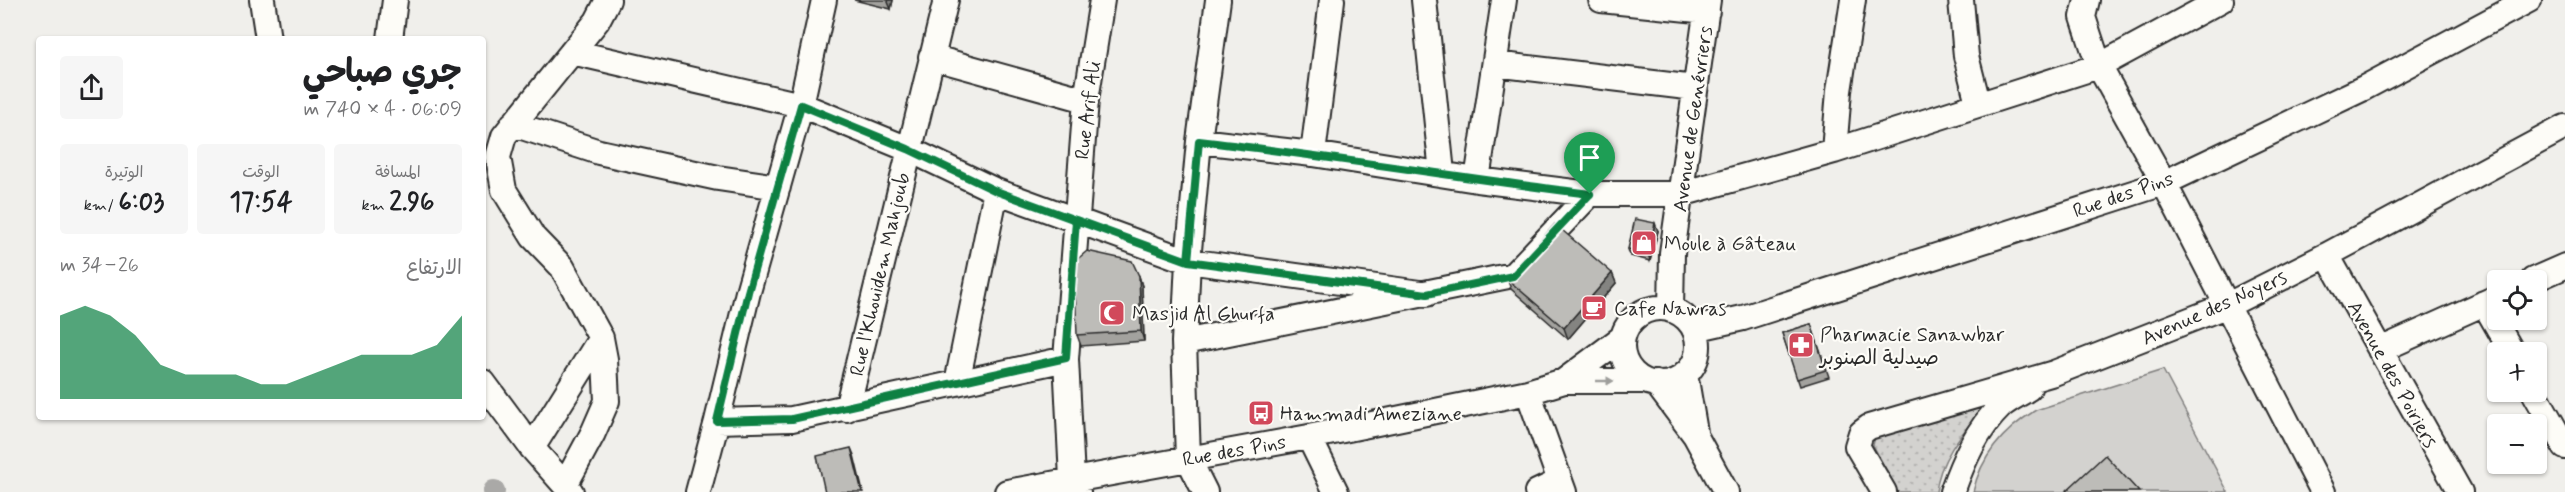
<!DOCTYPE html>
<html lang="ar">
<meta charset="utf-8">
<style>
body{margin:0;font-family:Mynerve,"Playpen Sans Arabic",sans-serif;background:#f6f6f6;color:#202124;direction:rtl;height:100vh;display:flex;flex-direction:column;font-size:22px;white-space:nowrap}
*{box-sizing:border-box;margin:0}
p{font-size:20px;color:#757577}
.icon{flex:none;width:33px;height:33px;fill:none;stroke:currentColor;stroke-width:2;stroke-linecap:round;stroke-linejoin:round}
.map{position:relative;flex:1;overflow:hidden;direction:ltr}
.panel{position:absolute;left:36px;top:36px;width:450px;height:384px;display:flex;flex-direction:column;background:#fff;border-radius:6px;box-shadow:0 2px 4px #0004;direction:rtl}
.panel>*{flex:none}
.tools{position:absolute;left:2487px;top:270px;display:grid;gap:12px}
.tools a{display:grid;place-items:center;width:60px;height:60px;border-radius:6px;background:#fff;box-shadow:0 2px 4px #0004;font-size:30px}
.pin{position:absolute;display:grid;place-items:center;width:51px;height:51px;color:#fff;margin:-62px -26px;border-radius:50% 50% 50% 0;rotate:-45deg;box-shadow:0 0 6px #0007}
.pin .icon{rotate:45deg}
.round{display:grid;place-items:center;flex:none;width:63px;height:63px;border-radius:6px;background:#f6f6f6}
.summary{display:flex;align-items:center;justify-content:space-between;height:102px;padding:0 24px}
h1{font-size:33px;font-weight:700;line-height:45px}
.figures{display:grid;grid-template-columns:repeat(3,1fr);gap:9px;height:102px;padding:6px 24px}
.figures div{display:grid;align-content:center;border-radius:6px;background:#f6f6f6;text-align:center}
.figures b{font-size:26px;font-weight:700}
.figures small{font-size:16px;font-weight:400}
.figures p{font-size:16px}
.chart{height:168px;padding:12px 24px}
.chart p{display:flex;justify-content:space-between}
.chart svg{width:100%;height:108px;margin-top:6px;fill:#0b8043;opacity:.7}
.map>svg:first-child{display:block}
.park{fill:url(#park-dots);stroke:#7f7e7d;stroke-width:1.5}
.garden{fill:#d3d2cf;stroke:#7f7e7d;stroke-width:1.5}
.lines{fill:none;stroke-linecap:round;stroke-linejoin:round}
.canal{stroke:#aaa9a7;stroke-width:22}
.minor-casing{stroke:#2b2b2b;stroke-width:28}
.minor{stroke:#fdfcf7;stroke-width:24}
.wall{fill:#a3a29e;stroke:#2b2b2b;stroke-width:1.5}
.shaded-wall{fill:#848481;stroke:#2b2b2b;stroke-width:1.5}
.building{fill:#bdbcb8;stroke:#2b2b2b;stroke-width:1.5}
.oneway{fill:#9e9e9b}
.route-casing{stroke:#fff;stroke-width:12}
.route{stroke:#0b8043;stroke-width:8}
.labels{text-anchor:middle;stroke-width:4.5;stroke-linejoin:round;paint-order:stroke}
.street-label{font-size:20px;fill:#2b2b2b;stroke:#fdfcf7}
.poi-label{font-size:20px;fill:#2b2b2b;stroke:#fdfcf7;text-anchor:start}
</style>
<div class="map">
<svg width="2565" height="492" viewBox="0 0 2565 492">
<defs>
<pattern id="park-dots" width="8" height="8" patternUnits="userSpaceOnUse" patternTransform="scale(1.5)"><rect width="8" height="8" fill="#d3d2cf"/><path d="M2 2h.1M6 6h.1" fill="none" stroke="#b5b4b2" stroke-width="1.8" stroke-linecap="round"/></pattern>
</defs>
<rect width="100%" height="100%" fill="#f0efeb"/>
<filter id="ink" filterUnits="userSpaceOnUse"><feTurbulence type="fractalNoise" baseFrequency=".0167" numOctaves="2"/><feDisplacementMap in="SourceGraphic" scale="12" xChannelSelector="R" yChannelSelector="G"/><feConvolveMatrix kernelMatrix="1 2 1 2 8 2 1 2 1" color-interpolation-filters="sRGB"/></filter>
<g filter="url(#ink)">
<!-- park -->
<path class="park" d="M1982,401L1985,406C1964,431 1939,458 1936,492H1898L1873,445L1875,437Z"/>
<!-- garden -->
<path class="garden" d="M2163,370L2228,492H1973C1981,456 2005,429 2036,410Z"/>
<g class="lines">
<!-- canal -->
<path class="canal" d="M494,492V491"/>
<!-- minor casing -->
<g class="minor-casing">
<path id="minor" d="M262,0L268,39
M1424,0L1442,173
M1601,0L1707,11
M1961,0L1966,56L1978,103
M2087,0L2083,17L2099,66L2164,183L2323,492
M390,39L395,0
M572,52L801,105L908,149L996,191L1188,261L1427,294
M931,57L1086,100
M1495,64L1695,88
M513,124L599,152L718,178L778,187
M1199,141L1313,154L1477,180L1590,194H1681L1834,151L2099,66L2221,0
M1834,151L1839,91L1853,0
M1313,154L1332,0
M1477,180L1504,0
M2327,255L2460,492
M2533,280L2565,266
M2484,303L2512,352
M1622 346a38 38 0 1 1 76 0a38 38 0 1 1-76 0Z
M1671,310L1672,253L1708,0
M1694,329L1743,318L2164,183L2364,88L2529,0
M1184,342L1513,275L1590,194
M2380,350L2498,297
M1685,374L1695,432
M1564,381L1623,337
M483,382L532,448L571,492
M957,383L996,191
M1656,383L1695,435L1726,492
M1528,392L1564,492
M2534,392L2565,447
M847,409L946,0
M717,421L792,419L1066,359
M1309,437L1336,492
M532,448L601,338
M565,485L593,433L607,401L605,359L601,338L562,267L533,237L504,190L498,157L504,136L597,21L608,0
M698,492L717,421L748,292L801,105L824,0
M1007,492L1309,437L1528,392L1564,381H1645
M1078,492L1072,479L1066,359L1086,100L1102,0
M1205,492L1188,458L1184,342L1188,261L1199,141L1218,0
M1537,492L1558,482
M1884,492L1857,446L1861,433L1869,427L2054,373L2228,305L2327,255L2565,127
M1952,492C1963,461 1977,429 2001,406C2009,399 2020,394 2029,388"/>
</g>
<!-- minor -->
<use href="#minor" class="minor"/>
</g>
<!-- wall -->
<path class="wall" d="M854,0H893L891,9Z
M1658,231L1650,261L1630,256L1628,249Z
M1612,273L1616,283L1568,339L1511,289L1507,279Z
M1139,276L1142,286L1144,341L1081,346L1077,335Z
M1811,324L1829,377L1800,386L1782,333Z"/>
<!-- shaded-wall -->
<path class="shaded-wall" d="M889,0H893L891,9L888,2Z
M1655,223L1658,231L1650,261L1648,253Z
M1612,273L1616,283L1568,339L1564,328Z
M1139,276L1142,286L1144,341L1141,331Z
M851,448L854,455L863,492H862Z"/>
<!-- building -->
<path class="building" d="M1635,219L1655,223L1648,253L1628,249Z
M1555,224L1612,273L1564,328L1507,279Z
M1087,251L1132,261L1139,276L1141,331L1077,335L1074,262Z
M1811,324L1826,370L1797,379L1782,333Z
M851,448L862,492H825L817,456Z
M2105,455L2139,492H2065Z"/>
<!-- one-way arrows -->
<defs><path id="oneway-solid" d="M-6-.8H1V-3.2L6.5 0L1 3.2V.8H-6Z" transform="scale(1.5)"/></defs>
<use class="oneway" href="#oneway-solid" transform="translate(1605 381)"/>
</g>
<g class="lines" filter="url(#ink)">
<!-- route casing -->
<g class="route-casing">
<path id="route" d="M1590,194L1513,276L1427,294L1188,261L996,191L908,149L801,105L748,292L717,421L792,419L1066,358L1076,220L1188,261L1199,141C1330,156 1460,178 1590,194"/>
</g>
<!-- route -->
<use href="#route" class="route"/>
</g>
<!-- icons -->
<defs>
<g id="shop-square" transform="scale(1.35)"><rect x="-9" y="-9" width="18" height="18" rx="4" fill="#d1495b" stroke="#fdfcf7"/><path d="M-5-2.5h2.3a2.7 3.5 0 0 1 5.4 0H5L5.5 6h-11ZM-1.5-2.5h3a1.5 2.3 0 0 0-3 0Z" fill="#fff"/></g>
<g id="cafe-square" transform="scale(1.35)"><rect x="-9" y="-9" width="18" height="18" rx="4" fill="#d1495b" stroke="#fdfcf7"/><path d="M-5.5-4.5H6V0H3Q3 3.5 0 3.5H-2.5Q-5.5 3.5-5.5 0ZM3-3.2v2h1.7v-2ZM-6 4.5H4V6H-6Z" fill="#fff"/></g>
<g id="mosque-square" transform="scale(1.35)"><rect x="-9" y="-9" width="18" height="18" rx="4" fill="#d1495b" stroke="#fdfcf7"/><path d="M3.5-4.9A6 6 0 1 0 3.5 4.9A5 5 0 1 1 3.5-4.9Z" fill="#fff"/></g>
<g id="pharmacy-square" transform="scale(1.35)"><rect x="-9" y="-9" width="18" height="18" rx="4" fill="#d1495b" stroke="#fdfcf7"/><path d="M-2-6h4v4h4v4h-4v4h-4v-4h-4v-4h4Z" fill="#fff"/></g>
<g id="bus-square" transform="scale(1.35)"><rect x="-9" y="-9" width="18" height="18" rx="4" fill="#d1495b" stroke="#fdfcf7"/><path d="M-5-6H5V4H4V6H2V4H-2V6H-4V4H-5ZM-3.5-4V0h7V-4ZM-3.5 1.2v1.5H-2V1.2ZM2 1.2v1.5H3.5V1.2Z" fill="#fff"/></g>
</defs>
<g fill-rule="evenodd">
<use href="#shop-square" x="1644" y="243"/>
<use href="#cafe-square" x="1594" y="308"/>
<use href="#mosque-square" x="1112" y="313"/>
<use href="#pharmacy-square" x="1801" y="345"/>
<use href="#bus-square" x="1261" y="413"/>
</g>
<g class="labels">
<!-- street labels -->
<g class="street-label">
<text transform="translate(1087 110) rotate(-83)" y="7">Rue Arif Ali</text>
<text transform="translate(1692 119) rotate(-82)" y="7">Avenue de Genévriers</text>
<text transform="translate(2123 194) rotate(-19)" y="7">Rue des Pins</text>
<text transform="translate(879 274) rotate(-77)" y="7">Rue l'Khouidem Mahjoub</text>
<text transform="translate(2214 307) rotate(-24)" y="7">Avenue des Noyers</text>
<text transform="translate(2393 374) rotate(61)" y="7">Avenue des Poiriers</text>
<text transform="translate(1234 450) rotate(-10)" y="7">Rue des Pins</text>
</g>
<!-- poi labels -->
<g class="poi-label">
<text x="1664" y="250">Moule à Gâteau</text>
<text x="1614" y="315">Cafe Nawras</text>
<text x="1132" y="320">Masjid Al Ghurfa</text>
<text x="1820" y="341">Pharmacie Sanawbar<tspan x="1820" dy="23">صيدلية الصنوبر</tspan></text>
<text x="1280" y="420">Hammadi Ameziane</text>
</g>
</g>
</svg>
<div class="tools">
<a><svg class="icon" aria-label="locate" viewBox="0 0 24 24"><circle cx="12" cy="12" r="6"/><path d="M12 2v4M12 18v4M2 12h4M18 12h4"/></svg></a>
<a>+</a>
<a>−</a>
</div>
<div class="pin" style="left:1590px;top:194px;background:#1e9e55"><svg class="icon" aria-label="arrive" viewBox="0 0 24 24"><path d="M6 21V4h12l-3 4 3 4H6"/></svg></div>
<section class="panel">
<div class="summary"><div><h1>جري صباحي</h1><p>06:09 · 4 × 740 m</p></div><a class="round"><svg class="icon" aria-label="share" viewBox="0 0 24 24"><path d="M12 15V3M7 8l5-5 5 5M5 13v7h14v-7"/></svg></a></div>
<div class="figures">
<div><p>المسافة</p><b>2.96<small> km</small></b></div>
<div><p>الوقت</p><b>17:54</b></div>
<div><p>الوتيرة</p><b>6:03<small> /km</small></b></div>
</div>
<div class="chart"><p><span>الارتفاع</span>26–34 m</p>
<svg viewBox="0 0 160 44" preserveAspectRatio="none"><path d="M0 44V10L10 6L20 10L30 18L40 30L50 34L60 34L70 34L80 38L90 38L100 34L110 30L120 26L130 26L140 26L150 22L160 10V44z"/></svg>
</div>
</section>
</div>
